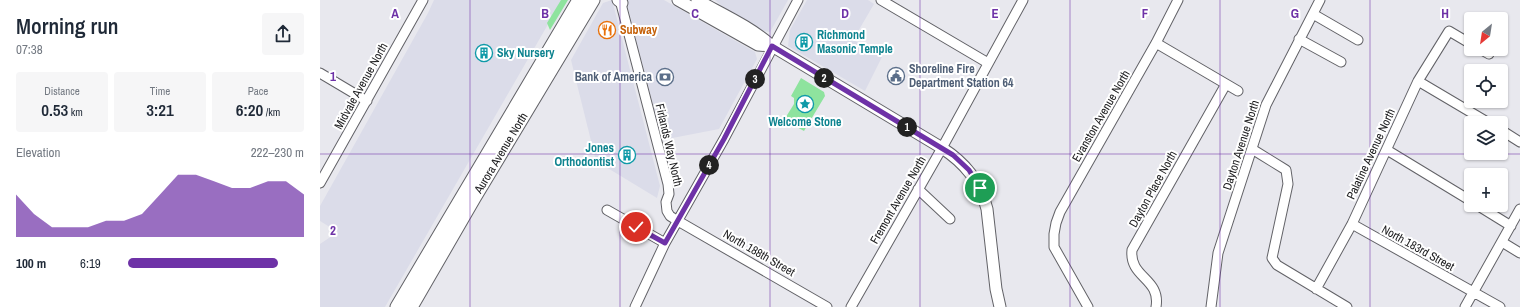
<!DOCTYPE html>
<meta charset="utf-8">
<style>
body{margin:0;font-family:"Archivo Narrow",sans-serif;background:#f6f6f7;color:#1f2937;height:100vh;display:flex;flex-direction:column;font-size:15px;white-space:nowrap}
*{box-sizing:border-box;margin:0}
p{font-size:13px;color:#747a83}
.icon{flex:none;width:22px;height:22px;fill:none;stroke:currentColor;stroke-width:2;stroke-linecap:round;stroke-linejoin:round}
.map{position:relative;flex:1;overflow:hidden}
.panel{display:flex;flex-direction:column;background:#fff;width:320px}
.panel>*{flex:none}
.needle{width:26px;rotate:210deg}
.tools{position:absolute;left:1144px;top:12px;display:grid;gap:8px}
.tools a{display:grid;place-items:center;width:44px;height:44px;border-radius:4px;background:#fff;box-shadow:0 1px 3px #0004;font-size:20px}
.pin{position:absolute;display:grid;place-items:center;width:34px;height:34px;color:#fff;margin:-17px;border:2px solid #fff;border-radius:50%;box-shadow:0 1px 4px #0007}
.km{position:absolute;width:20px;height:20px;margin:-10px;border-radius:50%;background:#222;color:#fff;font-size:11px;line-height:20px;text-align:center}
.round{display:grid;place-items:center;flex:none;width:42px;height:42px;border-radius:4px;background:#f6f6f7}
.summary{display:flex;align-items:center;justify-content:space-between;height:68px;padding:0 16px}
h1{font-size:22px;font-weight:600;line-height:30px}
.stats{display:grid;grid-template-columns:repeat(3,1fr);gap:6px;height:68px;padding:4px 16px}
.stats div{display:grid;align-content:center;border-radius:4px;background:#f6f6f7;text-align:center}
.stats b{font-size:17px;font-weight:600}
.stats small{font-size:11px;font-weight:400}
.stats p{font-size:11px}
.chart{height:112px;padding:8px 16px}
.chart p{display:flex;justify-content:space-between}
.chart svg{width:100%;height:72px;margin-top:4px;fill:#6e32a7;opacity:.7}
ul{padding:0 16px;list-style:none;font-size:13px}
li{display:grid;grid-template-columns:64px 48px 1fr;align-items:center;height:30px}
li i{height:10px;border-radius:5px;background:#6e32a7}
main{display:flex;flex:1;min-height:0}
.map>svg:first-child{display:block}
.built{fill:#dbdce9}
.green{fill:#8ee39e}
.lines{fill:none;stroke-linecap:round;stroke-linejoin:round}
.minor-casing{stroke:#626267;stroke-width:11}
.major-casing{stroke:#626267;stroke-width:13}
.highway-casing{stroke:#626267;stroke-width:15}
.minor{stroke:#fff;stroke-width:9}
.major{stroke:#fff;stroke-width:11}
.highway{stroke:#fff;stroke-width:13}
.route-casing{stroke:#fff;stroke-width:8}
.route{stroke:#6e32a7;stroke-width:5}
.grid{fill:none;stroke:#6e32a7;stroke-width:1;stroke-opacity:0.55}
.labels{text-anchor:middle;stroke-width:4;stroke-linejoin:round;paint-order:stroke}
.food-label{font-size:12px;font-weight:bold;fill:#c56008;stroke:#fff;text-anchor:start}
.culture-label{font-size:12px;font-weight:bold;fill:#0d838f;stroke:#fff;text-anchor:start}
.service-label{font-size:12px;font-weight:bold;fill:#4e5e75;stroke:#fff;text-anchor:start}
.street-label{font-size:12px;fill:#1b1b1d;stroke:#fff}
.grid-label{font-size:13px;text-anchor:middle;font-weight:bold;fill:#6e32a7;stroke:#fff;stroke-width:4;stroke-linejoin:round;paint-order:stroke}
</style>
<main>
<section class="panel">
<div class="summary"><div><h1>Morning run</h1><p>07:38</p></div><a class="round"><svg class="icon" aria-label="share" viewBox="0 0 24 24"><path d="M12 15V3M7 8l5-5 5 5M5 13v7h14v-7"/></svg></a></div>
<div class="stats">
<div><p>Distance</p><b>0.53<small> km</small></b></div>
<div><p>Time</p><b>3:21</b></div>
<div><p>Pace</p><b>6:20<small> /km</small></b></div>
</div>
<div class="chart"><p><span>Elevation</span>222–230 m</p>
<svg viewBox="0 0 160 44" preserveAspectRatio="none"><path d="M0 44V18L10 30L20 38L30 38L40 38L50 34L60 34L70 30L80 18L90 6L100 6L110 10L120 14L130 14L140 10L150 10L160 18V44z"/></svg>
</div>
<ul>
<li><b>100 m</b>6:19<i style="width:85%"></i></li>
</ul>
</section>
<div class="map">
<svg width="1200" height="307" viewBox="0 0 1200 307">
<rect width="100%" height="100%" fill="#e8e8ee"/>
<!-- built -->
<path class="built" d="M114,0H242L65,307H0V244L18,232L0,221V206L108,13Z
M292,0L340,186L337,198L276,161L251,60L283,3Z
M306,0H344L435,52L437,59L399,129L342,140Z
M395,0H468L450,32L442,31L409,12Z
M487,0H548L554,4L533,40L563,55L545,91L468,46L470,30Z"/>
<!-- green -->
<path class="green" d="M241,0H248L230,30L227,23Z
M481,78L504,92L505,96L484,131L464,120L474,104V98L471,96Z"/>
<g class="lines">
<!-- minor casing -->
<g class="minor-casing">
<path id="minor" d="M300,0L348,184L349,194L346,202L347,211L350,216L358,221L507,307
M561,0L668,63
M993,14L1038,40
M979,39L1021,62
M836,43L918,91
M1160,49L1169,54
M0,73L47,101
M1098,81L1169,123
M1181,130L1200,142
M932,149L966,170L968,184L952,258L957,265L1027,307
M1067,150L1151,201
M0,183L103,0
M598,189L630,219
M1157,205L1191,226
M287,210L345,243
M1032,224L1180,307
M1182,242L1200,253
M996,289L1032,224L1098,81L1129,31L1151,44
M315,307L345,243L404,139L478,0
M531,307L622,148L703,0
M768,307L734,247V234L736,223L740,212L836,43L858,0
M836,307C841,278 809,278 812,250L906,84
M891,307L898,253L946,105L1000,0
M1145,307L1200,209"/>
</g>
<!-- major casing -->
<g class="major-casing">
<path id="major" d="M298,0L302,3
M358,0L438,45L452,46
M377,0C402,14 431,27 452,46L622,148C645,163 660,181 667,209L676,289L680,307"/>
</g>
<!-- highway casing -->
<g class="highway-casing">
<path id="highway" d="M77,307L259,0
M91,307L154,198L273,0"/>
</g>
<!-- minor -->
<use href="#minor" class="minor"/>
<!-- major -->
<use href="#major" class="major"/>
<!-- highway -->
<use href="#highway" class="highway"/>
</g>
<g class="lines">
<!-- route casing -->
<g class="route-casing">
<path id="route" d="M316,227L345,243L404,139L452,46L633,155L649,170L660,188"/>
</g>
<!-- route -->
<use href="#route" class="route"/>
</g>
<!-- grid -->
<path class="grid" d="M150,0V307M300,0V307M450,0V307M600,0V307M750,0V307M900,0V307M1050,0V307M0,154H1200"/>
<!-- icons -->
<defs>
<g id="restaurant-ring" transform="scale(0.9)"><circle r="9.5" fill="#fff" stroke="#e8710a" stroke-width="1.5"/><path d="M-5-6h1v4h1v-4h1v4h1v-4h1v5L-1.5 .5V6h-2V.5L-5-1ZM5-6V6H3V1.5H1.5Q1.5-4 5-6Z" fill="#e8710a"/></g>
<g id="building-ring" transform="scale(0.9)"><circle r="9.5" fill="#fff" stroke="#0f9aa8" stroke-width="1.5"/><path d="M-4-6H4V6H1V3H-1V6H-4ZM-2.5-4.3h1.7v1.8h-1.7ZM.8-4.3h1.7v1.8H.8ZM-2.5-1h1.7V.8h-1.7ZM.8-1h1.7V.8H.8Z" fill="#0f9aa8"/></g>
<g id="civic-ring" transform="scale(0.9)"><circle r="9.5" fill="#fff" stroke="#5c6f8a" stroke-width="1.5"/><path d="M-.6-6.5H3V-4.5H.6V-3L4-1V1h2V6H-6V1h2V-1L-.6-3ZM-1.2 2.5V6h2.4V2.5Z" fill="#5c6f8a"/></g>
<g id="bank-ring" transform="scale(0.9)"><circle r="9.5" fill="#fff" stroke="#5c6f8a" stroke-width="1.5"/><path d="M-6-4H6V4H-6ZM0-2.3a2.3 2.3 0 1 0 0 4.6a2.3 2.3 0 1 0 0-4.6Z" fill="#5c6f8a"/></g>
<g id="sight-ring" transform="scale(0.9)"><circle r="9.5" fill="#fff" stroke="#0f9aa8" stroke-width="1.5"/><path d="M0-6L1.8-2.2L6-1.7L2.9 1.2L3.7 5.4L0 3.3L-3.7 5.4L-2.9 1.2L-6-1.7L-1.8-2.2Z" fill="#0f9aa8"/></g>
</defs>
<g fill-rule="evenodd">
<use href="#restaurant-ring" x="287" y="30"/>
<use href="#building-ring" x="484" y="42"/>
<use href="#building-ring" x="164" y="53"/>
<use href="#civic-ring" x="576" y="76"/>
<use href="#bank-ring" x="345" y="77"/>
<use href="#sight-ring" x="485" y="104"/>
<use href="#building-ring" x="307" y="155"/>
</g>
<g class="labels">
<!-- food labels -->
<g class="food-label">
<text x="300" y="34">Subway</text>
</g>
<!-- culture labels -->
<g class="culture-label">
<text x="497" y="39">Richmond<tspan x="497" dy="14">Masonic Temple</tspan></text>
<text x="177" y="57">Sky Nursery</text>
<text x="485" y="126" text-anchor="middle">Welcome Stone</text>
<text x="294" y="152" text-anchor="end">Jones<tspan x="294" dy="14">Orthodontist</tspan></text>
</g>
<!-- service labels -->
<g class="service-label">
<text x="589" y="73">Shoreline Fire<tspan x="589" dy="14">Department Station 64</tspan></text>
<text x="332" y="81" text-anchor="end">Bank of America</text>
</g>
<!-- street labels -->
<g class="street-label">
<text transform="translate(41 86) rotate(-61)" y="4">Midvale Avenue North</text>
<text transform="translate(781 116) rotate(-60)" y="4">Evanston Avenue North</text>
<text transform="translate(349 145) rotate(77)" y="4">Firlands Way North</text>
<text transform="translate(921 145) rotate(-72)" y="4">Dayton Avenue North</text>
<text transform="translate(181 153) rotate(-59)" y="4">Aurora Avenue North</text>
<text transform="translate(1051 154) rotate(-65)" y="4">Palatine Avenue North</text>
<text transform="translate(833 189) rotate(-61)" y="4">Dayton Place North</text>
<text transform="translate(578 200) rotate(-60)" y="4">Fremont Avenue North</text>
<text transform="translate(1098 248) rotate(29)" y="4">North 183rd Street</text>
<text transform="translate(439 253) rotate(30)" y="4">North 188th Street</text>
</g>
</g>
<g class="grid-label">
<text x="75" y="18">A</text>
<text x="225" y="18">B</text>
<text x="375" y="18">C</text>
<text x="525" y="18">D</text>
<text x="675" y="18">E</text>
<text x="825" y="18">F</text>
<text x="975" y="18">G</text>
<text x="1125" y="18">H</text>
<text x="13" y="81">1</text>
<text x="13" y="235">2</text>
</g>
</svg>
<div class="tools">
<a><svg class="needle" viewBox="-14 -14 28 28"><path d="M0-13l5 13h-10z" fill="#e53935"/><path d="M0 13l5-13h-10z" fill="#747a83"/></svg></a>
<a><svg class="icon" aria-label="locate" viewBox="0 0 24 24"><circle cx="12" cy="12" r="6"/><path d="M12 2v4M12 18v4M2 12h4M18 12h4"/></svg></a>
<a><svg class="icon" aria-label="layers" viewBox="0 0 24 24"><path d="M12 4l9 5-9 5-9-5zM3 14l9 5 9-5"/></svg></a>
<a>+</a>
</div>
<div class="pin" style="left:660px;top:188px;background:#1e9e55"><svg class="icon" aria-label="arrive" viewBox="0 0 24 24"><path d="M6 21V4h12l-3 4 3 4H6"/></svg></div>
<div class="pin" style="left:316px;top:227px;background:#d93025"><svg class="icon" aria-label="check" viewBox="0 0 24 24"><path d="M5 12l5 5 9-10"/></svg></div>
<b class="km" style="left:587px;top:127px">1</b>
<b class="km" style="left:504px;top:78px">2</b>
<b class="km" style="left:435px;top:79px">3</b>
<b class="km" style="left:389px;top:165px">4</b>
</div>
</main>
